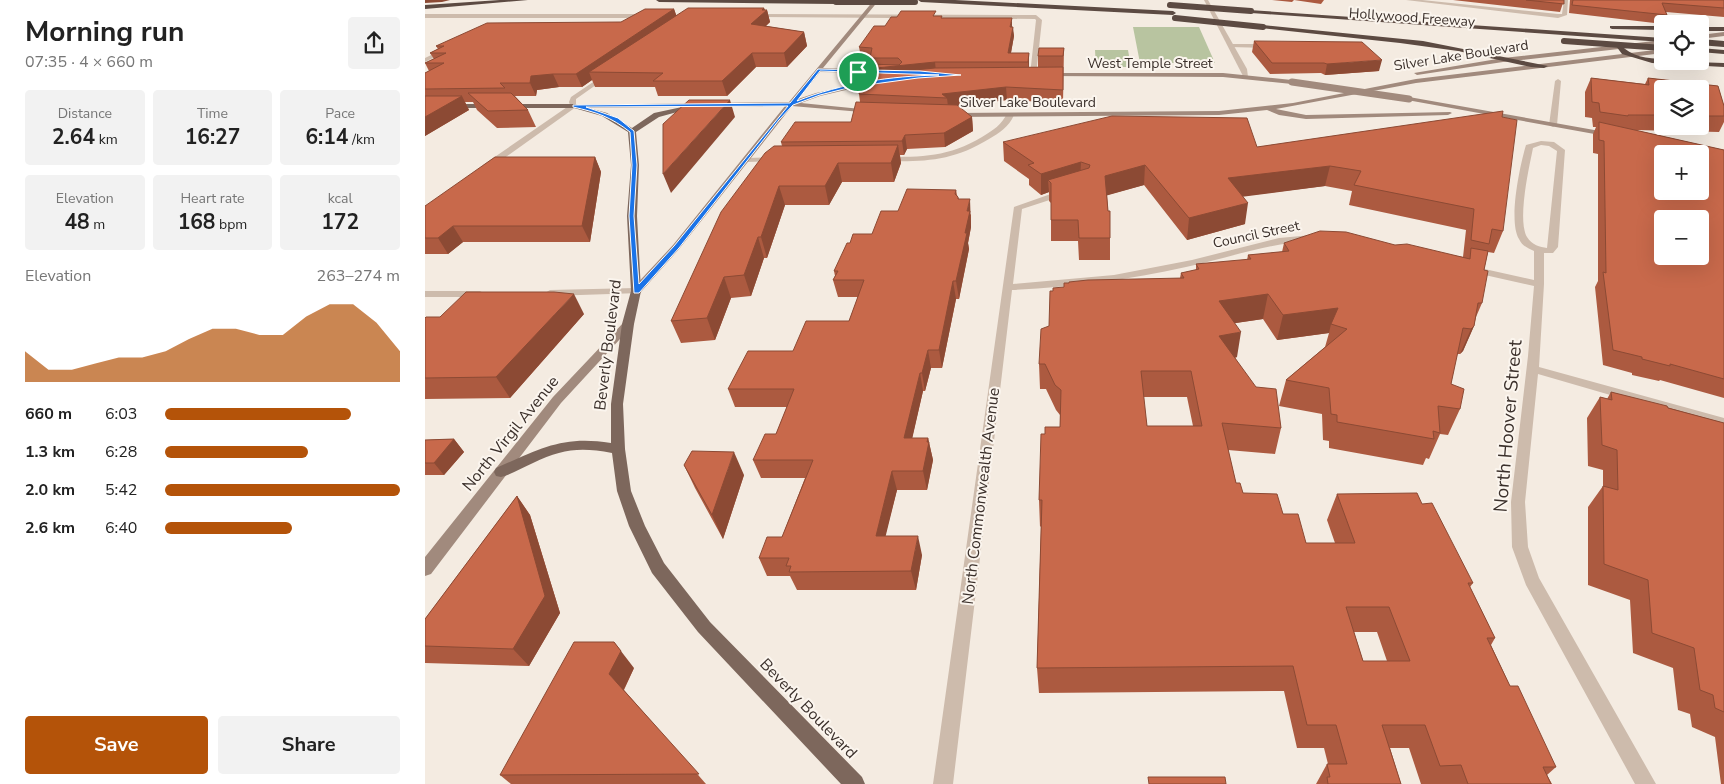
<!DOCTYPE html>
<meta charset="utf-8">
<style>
body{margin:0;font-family:"Nunito Sans",sans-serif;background:#f2f2f2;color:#222;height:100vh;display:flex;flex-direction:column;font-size:19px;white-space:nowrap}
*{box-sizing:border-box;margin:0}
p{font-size:16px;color:#767676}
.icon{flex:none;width:28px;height:28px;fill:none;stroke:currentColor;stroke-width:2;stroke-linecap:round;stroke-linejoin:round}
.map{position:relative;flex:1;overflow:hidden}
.sheet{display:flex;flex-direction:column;background:#fff;width:425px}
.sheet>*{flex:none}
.tools{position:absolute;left:1229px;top:15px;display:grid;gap:10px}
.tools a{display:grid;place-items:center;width:55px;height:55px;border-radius:5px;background:#fff;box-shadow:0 5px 20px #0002;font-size:25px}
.pin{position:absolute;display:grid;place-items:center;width:42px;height:42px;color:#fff;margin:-21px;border:2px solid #fff;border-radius:50%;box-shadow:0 1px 5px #0007}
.round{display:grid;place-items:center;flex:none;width:52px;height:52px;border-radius:5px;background:#f2f2f2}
.headline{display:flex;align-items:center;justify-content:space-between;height:85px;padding:0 25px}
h1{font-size:28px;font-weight:700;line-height:38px}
.metrics{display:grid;grid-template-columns:repeat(3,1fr);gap:8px;height:85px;padding:5px 25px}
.metrics div{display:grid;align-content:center;border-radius:5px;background:#f2f2f2;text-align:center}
.metrics b{font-size:21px;font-weight:700}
.metrics small{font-size:14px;font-weight:400}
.metrics p{font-size:14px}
.chart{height:140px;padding:10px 25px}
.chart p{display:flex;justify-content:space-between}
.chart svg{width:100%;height:90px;margin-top:5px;fill:#b45309;opacity:.7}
.action{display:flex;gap:10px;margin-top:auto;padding:10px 25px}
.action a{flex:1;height:58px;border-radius:5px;background:#b45309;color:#fff;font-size:20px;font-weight:700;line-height:58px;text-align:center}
.action a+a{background:#f2f2f2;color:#222}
ul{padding:0 25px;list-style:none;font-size:16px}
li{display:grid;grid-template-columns:80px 60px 1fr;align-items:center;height:38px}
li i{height:12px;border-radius:6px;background:#b45309}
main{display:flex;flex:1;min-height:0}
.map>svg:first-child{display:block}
.green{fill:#b8c4a0}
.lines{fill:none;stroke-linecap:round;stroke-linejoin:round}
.minor{fill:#cdbbac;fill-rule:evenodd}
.tertiary{fill:#cdbbac;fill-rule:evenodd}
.secondary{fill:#a18a7d;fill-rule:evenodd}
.primary{fill:#7d675c;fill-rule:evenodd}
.motorway{fill:#5c4a42;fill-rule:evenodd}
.secondary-bridge{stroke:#a18a7d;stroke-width:7}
.motorway-bridge{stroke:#5c4a42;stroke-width:6}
.wall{fill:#ac5a40;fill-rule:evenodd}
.shaded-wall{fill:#8c4a34}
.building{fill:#c8694b;stroke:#8c4a34;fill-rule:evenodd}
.route{fill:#1a73e8;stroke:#fff;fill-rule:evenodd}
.labels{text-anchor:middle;stroke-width:4;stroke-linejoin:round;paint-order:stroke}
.far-street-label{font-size:14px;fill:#3b302b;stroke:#fbf5ee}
.street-label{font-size:16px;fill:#3b302b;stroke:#fbf5ee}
.near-street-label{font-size:19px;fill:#3b302b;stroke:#fbf5ee}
</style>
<main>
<section class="sheet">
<div class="headline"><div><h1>Morning run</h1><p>07:35 · 4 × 660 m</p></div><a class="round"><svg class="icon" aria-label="share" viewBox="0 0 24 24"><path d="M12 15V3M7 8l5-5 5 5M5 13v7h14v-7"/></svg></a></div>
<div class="metrics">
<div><p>Distance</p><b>2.64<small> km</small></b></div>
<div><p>Time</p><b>16:27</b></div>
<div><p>Pace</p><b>6:14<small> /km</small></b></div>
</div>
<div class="metrics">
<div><p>Elevation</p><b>48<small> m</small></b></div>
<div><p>Heart rate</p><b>168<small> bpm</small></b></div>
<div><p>kcal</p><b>172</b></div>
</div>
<div class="chart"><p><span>Elevation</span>263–274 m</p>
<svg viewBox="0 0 160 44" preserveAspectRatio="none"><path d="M0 44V29L10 38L20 38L30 35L40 32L50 32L60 29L70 23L80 18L90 18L100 21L110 21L120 12L130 6L140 6L150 15L160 29V44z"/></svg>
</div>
<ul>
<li><b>660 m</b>6:03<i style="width:79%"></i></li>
<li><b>1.3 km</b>6:28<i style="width:61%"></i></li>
<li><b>2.0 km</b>5:42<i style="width:100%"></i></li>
<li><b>2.6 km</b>6:40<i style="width:54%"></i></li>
</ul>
<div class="action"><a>Save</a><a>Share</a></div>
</section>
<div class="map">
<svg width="1299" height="784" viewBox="0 0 1299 784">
<rect width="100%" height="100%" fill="#f4ebe1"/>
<!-- green -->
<path class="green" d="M708,27H774L790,63H715Z
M670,50H703L706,67H671Z"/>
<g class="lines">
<!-- minor -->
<path class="minor" d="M981,0H997L1133,14H1137L1139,0H1143L1142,15L1133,18Z
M0,14H222L225,16L222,18H0Z
M327,14L611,15L617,20L611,75L608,77L605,75L611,20L610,19L325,17Z
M807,44H843L846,46L843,48L805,47Z
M21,48L26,49L0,62V58Z
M180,74L185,75L151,99V107L64,169H58V165L145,105L144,102L146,97Z
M1133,79L1136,81L1132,125L1128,127L1124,125L1130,81Z
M582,113L589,115C584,127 574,133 564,139C528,161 500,162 459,161L455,159L459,157C497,157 524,157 557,137C568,130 577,125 582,113Z
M1116,141L1129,142L1140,150L1133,247L1128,253H1119V284L1114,367L1299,418V428L1113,374L1100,502L1103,547L1114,578L1231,784H1210L1101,585L1087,547L1086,502L1103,356L1109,286L1042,271L1041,269L1046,266L1109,280V251C1103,248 1097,246 1094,239C1083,221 1095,165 1101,145ZM1116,145L1124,146L1132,151L1122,248C1115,247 1107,245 1102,237C1092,220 1104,168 1108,148Z
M351,157L355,159L354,161L321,162L317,160L321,158Z
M640,189L643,190V194L597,209L588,284L689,275L767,260L854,238L887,235L892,238L887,241C843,243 803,258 761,267C703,280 646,287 587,290L528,784H508L589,207Z
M211,288L216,291L215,293L125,296L120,293L125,290Z
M0,291H55L60,294L55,297H0Z"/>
<!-- tertiary -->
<path class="tertiary" d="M779,0H783L822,69L823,77L818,76Z"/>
<!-- secondary -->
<path class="secondary" d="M449,0H454L398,68L457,70L460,72L459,73L395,72L373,99L391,93L453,79L456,81L455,82L395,96L376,103L446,110L448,111V113L367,106L254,249L215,293H207L206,291L207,289L248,245L360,106L149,108L147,107V105L364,102Z
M1299,32V36L1275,39V35Z
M1238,40V44L1078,62L992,75L989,73L1078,58Z
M1238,49V53L991,83L851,109L881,115L1025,112L1027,113L1023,115L881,119L854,115L842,110L794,115L529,117L525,115L529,113L794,111L868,103L991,79Z
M623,73H798L867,80L870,82L867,84L798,77L621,76L620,75Z
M984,97L1186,133L1190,135L1186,137L982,100V98Z
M203,321L209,324L207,326L136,403L6,574L0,576V557L128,397L199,322Z"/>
<!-- primary -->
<path class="primary" d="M0,104H149L182,113L207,128L229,113L271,104L274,106L234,117L211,132L214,165L212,216L216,291L209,324L198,404L200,449L206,491L220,526L239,563L285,622L437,777L440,784H416L273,632L227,573L204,526L192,491L187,453C155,447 137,449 108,463C97,468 87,474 76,477L71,476L69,472L71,468C115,449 137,435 186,443V404L197,324L206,291L202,216L206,165L203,132L177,116L149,108H0Z"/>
<!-- motorway -->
<path class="motorway" d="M75,0H103L0,9V5Z
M231,0H411L414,2L411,4L234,2Z
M493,0H530L748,11L751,13L748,15L496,2Z
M824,10L1238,38V42L826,13Z
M838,25L998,41L1123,66L1119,68L1106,67L1033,51L975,43L836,28V26Z
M1185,26H1238V30L1187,29L1185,28Z
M1275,27H1299V31H1275Z
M1192,45H1196C1205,56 1223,59 1238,59V61L1299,63V67L1227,63L1197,54L1191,46Z
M1275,48L1299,50V54L1275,52Z"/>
<!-- secondary-bridge -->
<path class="secondary-bridge" d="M867,82L984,99"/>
<!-- motorway-bridge -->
<path class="motorway-bridge" d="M411,2H490
M745,5L826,11
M750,18L838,27
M1139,41L1238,48
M1275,42L1299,44"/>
</g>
<!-- wall -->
<path class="wall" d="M847,0H899L896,4L869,0L867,2Z
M1028,0H1139L1135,12Z
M1145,0H1299V17L1241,12L1242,15L1238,24L1144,13Z
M339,8L340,10H342L345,22L341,26L379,32L382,46L362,67H331L302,96H233L230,87H170L167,80L157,87H134L112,90L111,96H90L103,110L111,127L72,128L52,110L48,102H40L44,110L0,136V73L4,71L0,63L9,59L5,53L13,49L11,46L196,22L249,9L251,15Z
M511,16L517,18L587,27L589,36L586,53H604V67H613V56L639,48L638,103L582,100L532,106L547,117L548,131L520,147L482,149L479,155H475L476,163L469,182H417L404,205H360L342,258H339L326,296L306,298L290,340L256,343L246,321L357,146L356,142L426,122L435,102L434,94L442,75L441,69L446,64L445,57H436L434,47L460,26Z
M829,41L954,71L900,75L896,73L845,74L827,52Z
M1166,78L1220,84L1223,78L1293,86L1299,106V122L1294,132L1210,130L1299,150V398L1235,380L1234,381L1207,375V373L1178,365L1170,287L1173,281V154L1168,153V134L1171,127H1168L1167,118L1160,117V92ZM1238,89H1275V126H1238ZM1238,154H1275V191H1238ZM1238,219H1275V256H1238Z
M1077,117L1078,231L1069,253L1063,252L1059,270L1057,303L1051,317L1049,326L1038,351L1035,354H1032L1026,384L1035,409L1023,435L1015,434L1004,459L1001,458L998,465L904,448V441L898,440L897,414L854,406L861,380L900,347L904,333L852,340L838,319L810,323L812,357L810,358L856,428L850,454L803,450L811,483L818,493L858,514L881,543H910L902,520L912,494L997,504L1048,583L1045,587L1070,638L1066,645L1085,686L1131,767L1122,775L1127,784H996L984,748H965L976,784H891L902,764H903L899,748H872L859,691L614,693L612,668L616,526L615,527L614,500L620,434L635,427V415L631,410L621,389H615L614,364L624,326L628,291L639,287L755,278L756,273L771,270V264L822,260L823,255L857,252L859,243L970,245L1038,257L1041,230L924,205L927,191L900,186L818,196L820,224L762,240L719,185L682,195L685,238V260H654L653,241H626V203L624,201V192L616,195L604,185V179L579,161L578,142L832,147ZM718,397H762L768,426H722ZM929,632H952L962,661H938Z
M170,157L176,172L165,242H38L23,254H0V206Z
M531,190L532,195L534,199L546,215V227L543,243L544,249L534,299H531L517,368H506L500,391H498L487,438H503L508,460L502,490H472L460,536L497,555L491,590H372L365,576H342L334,558L357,537L380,478H336L328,460L351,434L362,407H310L303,389L424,321L433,297H413L408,280L410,276L409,271L425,243L447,234L473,211Z
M159,314L85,398L0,399V318Z
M1186,392L1299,423V784H1296L1290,737L1267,727L1265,714L1253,710L1248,668L1208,653L1205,600L1163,585V507L1178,486V470L1163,466L1162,418L1175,397L1182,399Z
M29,439L39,452L19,475H0V440Z
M259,465L319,475L298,539L270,488Z
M92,496L105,515L135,613L104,666L0,663V619Z
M209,668L199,690L281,784H86L75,775Z"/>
<!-- shaded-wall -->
<path class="shaded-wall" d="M0,0H25L17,2L0,3Z
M339,8L340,11L342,10L345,22L329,37L326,24Z
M249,9L253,20L164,72L167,80L157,87L151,74Z
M587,18V27L585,36V27Z
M588,27L589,36L584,63L583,53Z
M379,32L382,46L362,67L359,53Z
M327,53L331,67L302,96L297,81Z
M604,53V63L603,72V62Z
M957,60L954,71L900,75L902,64Z
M510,62L511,72L443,80L441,69Z
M128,74L134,87L112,90L111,96L105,83L106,76Z
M581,87L582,100L523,107L522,98L517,94Z
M37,96L44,110L0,136V117Z
M305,100L310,117L246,193L238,174Z
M547,117L548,131L520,147L519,133Z
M480,135L482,149L479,155L477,141Z
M473,145L476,163L469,182L466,163Z
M170,157L176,172L165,242L157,226Z
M656,162L655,182L626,183L623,180L624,192L616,195V174Z
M413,163L417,182L404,205L400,186Z
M720,165L719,185L680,196V176Z
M905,166L900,186L800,199L803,178Z
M354,186L360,205L342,258L336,237Z
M545,199L546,227L543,243L544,249L534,299L531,281L540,233L542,211Z
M823,203L820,224L762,240L764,218Z
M28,226L38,242L23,254L13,238Z
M333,237L339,258L326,296L319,275Z
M299,277L306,298L290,340L282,318Z
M528,281L531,299L517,368L514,350Z
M149,294L159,314L85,398L71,377Z
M843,294L838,319L791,326L794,301Z
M913,308L906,324L904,333L852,340L858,315Z
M1049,326L1038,351L1035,354L1046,329Z
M816,332L812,357L790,361L794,336Z
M503,350L506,368L500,391L497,373Z
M495,373L498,391L483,457L479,438Z
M503,438L508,460L502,490L498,471Z
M29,439L39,452L19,475L9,463Z
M309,452L319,475L298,539L287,515Z
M467,471L472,490L456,555L451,536Z
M92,496L105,515L135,613L104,666L88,649Z
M493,536L497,555L491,590L486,571Z
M189,642L209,668L198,691L184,674Z"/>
<!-- building -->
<path class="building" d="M1101,0H1139V4Z
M1148,0H1299V8L1237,3L1242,15L1147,5Z
M263,8H339L337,10H342L326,24L379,32L359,53H327L297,81H228L238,73L164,72Z
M220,9H249L151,74H128L106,76L105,83H75L80,88L0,89V73L19,63H0L21,53H5L19,46H11L62,23L196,22Z
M476,11H511L508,16H517L516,18H587L585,27H588L583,53H604L603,62H510L441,69L443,64L474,65L477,62L473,58H445L447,48L434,47L449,26H460L466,17H472Z
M829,41L937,42L957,60L902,64L899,63H847Z
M614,48H639L638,56H613Z
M638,67V90L581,87L517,94L522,98L434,94L439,75L510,68Z
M1166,78L1224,85L1223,78L1293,86L1299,106V116H1275V89H1238V115H1203V116L1175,112L1174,103L1167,102Z
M43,93H86L103,110L63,111Z
M0,96H37L0,117Z
M264,100H305L238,174V124Z
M431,102L532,105L547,117L519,133L480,135L477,141L356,142L370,122H426Z
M1078,111L1077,117L1092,120L1078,231L1067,229L1064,244L1046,240L1049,209L929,185L936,171L905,166L803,178L823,203L764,218L720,165L680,176L683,211H685V238H654L653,220H626V183L623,180L664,168L665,165L656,162L616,174L603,165L609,163L578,142L687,116L822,118L832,147Z
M1174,122L1299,150V379L1245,364V366L1217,359V357L1188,350L1178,272L1181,273L1179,141L1174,140ZM1238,154H1275V191H1238ZM1238,219H1275V256H1238Z
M473,145L466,163H413L400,186H354L336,237H333L319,275L299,277L282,318L246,321L296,212L340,153L349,146Z
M70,157H170L157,226H28L13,238H0V206Z
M482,189L531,190L530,194L533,197V199H545L542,211H545L540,233H542L531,281H528L514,350H503L497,373H495L479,438H503L502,442H504L498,471H467L451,536H493L486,571L364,572L366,566H361L364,558H334L342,537H357L388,460H328L340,434H351L369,389H303L323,351H368L381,321H424L439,280H408L413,271H409L422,243H425L428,234H447L456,211H473Z
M895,231L921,232L970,245L982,244L1045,259L1046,248L1063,251L1059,270L1063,271L1057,303H1053L1049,326L1046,329L1038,328L1026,384L1039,389L1035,409L1013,406L1015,433L1008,431L1009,439L912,422V415L906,414L904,388L861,380L922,329L906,324L913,308L858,315L843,294L794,301L816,332L794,336L831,387L851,389L856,428L797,423L811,483H815L818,493L852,494L858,514H873L881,543H930L912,494L992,493L997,504L1007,503L1048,583H1043L1070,638H1062L1085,686H1093L1131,767H1118L1126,784H1043L1036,765L1015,766L1000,725H957L976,784H903L902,777H905L902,764H922L911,725H882L868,666L612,668L617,500H614L616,434H620V427H635L636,390L630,385L620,364H614L616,329L624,326L625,291H628V288L639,287V283H644V282L663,280L759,278L756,273L774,269L771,264L826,259L823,255L864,251L859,243ZM716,371H766L777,426H722ZM921,607H964L985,661H938Z
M41,292H129L149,294L71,377L0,378V318L1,317H15Z
M1186,392L1242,406L1243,408L1299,423V712L1290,708L1288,695L1275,690L1269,648L1227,633L1223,580L1179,564L1178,486L1193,490L1192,450L1177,445L1175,397L1187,400Z
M29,439L9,463H0V440Z
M267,451L309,452L287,515L259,465Z
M92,496L120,596L88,649L0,646V619Z
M149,642H189L196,651L184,674L274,774L75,775Z
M723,777H800L801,784H724Z"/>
<!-- route -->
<path class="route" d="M393,69L495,71L536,75L493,78L427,87L395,95L368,105L354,120L254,248L214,293H209L204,216L207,165L205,132C186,117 171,112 148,107V105L365,103ZM395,71L514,75C466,76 417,83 372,101ZM363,106L249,246L214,284L209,216L212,165L209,131L193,118L161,107Z"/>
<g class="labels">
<!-- far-street labels -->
<g class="far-street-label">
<text transform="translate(987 17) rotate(4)" y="5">Hollywood Freeway</text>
<text transform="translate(1036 55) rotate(-9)" y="5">Silver Lake Boulevard</text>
<text x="725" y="68">West Temple Street</text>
<text x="603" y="107">Silver Lake Boulevard</text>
<text transform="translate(831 234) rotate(-12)" y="5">Council Street</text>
</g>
<!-- street labels -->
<g class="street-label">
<text transform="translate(182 345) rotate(-83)" y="6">Beverly Boulevard</text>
<text transform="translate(85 433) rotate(-51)" y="6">North Virgil Avenue</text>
<text transform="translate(555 496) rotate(-83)" y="6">North Commonwealth Avenue</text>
<text transform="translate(384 708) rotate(46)" y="6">Beverly Boulevard</text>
</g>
<!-- near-street labels -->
<g class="near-street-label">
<text transform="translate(1082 426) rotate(-85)" y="7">North Hoover Street</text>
</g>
</g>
</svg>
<div class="tools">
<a><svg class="icon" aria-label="locate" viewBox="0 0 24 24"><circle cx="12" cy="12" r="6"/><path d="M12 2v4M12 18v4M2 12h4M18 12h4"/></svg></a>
<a><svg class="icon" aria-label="layers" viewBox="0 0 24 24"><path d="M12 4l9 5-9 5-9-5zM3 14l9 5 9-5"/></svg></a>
<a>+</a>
<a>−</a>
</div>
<div class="pin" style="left:433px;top:72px;background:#1e9e55"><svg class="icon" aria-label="arrive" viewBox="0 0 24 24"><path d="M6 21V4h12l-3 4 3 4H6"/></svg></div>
</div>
</main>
